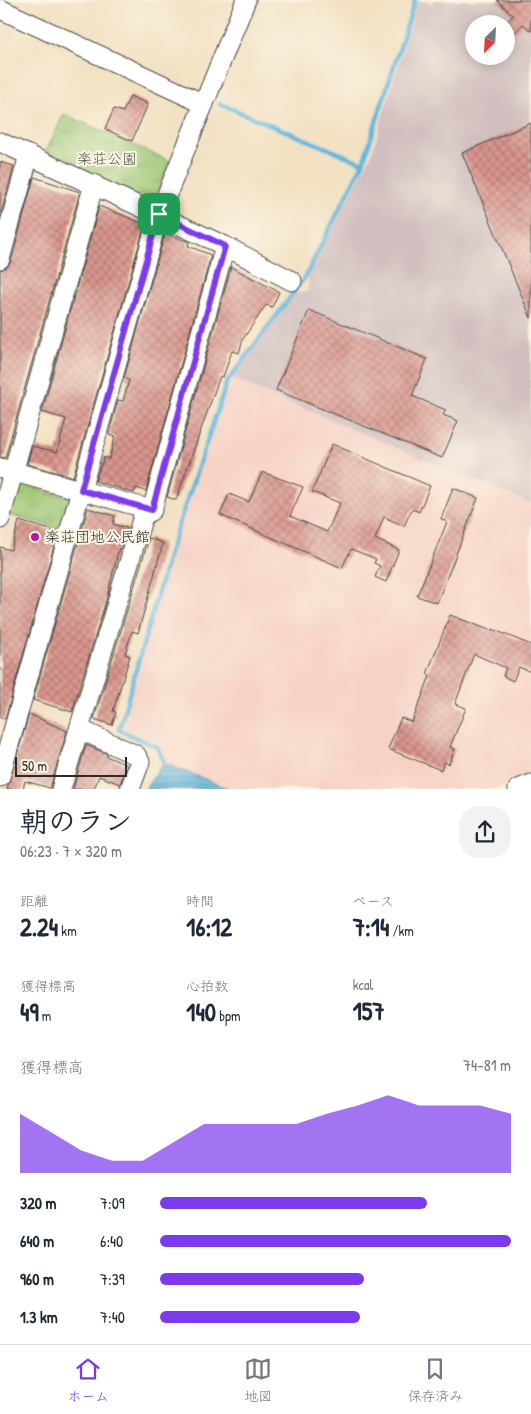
<!DOCTYPE html>
<html lang="ja">
<meta charset="utf-8">
<style>
body{margin:0;font-family:"Patrick Hand","Klee One",sans-serif;background:#f2f2f3;color:#1f2937;height:100vh;display:flex;flex-direction:column;font-size:19px;white-space:nowrap}
*{box-sizing:border-box;margin:0}
p{font-size:16px;color:#747a83}
.icon{flex:none;width:28px;height:28px;fill:none;stroke:currentColor;stroke-width:2;stroke-linecap:round;stroke-linejoin:round}
.map{position:relative;height:789px;overflow:hidden}
.drawer{display:flex;flex-direction:column;background:#fff;flex:1}
.drawer>*{flex:none}
.needle{width:32px;rotate:204deg}
.fabs{position:absolute;left:465px;top:15px;display:grid;gap:10px}
.fabs a{display:grid;place-items:center;width:50px;height:50px;border-radius:50%;background:#fff;box-shadow:0 2px 12px #0003;font-size:25px}
.scale{position:absolute;left:15px;bottom:12px;width:112px;box-sizing:border-box;padding-left:5px;border:2px solid #2b2b2b;border-top:0;font-size:14px;line-height:18px;white-space:nowrap;color:#2b2b2b;-webkit-text-stroke:4px #fcf5e5;paint-order:stroke}
.pin{position:absolute;display:grid;place-items:center;width:42px;height:42px;color:#fff;margin:-21px;border-radius:10px;box-shadow:0 2px 8px #0006}
.round{display:grid;place-items:center;flex:none;width:52px;height:52px;border-radius:20px;background:#f2f2f3}
.summary{display:flex;align-items:center;justify-content:space-between;height:85px;padding:0 20px}
h1{font-size:28px;font-weight:700;line-height:38px}
.figures{display:grid;grid-template-columns:repeat(3,1fr);gap:8px;height:85px;padding:5px 20px}
.figures div{display:grid;align-content:center}
.figures b{font-size:25px;font-weight:700}
.figures small{font-size:14px;font-weight:400}
.figures p{font-size:14px}
.chart{height:140px;padding:10px 20px}
.chart p{display:flex;justify-content:space-between}
.chart svg{width:100%;height:90px;margin-top:5px;fill:#7c3aed;opacity:.7}
ul{padding:0 20px;list-style:none;font-size:16px}
li{display:grid;grid-template-columns:80px 60px 1fr;align-items:center;height:38px}
li i{height:12px;border-radius:6px;background:#7c3aed}
.tab-bar{display:flex;justify-content:space-around;align-items:center;height:70px;border-top:1px solid #e0e1e3;background:#fff;font-size:14px;color:#747a83}
.tab-bar a{display:grid;justify-items:center;gap:2px}
.tab-bar .on{color:#7c3aed}
.map>svg:first-child{display:block}
.built{fill:#f6d2c5}
.industrial{fill:#d1bfbf;fill-rule:evenodd}
.park{fill:url(#park-tufts);stroke:#647950}
.water{fill:url(#water-rules);stroke:#467184}
.lines{fill:none;stroke-linecap:round;stroke-linejoin:round}
.stream{stroke:#61b7de;stroke-width:4.5}
.building{fill:url(#building-cross-hatch)}
.minor-casing{stroke:#494642;stroke-width:21}
.minor{stroke:#fff;stroke-width:19}
.route-casing{stroke:#fff;stroke-width:10}
.route{stroke:#7c3aed;stroke-width:6}
.poi-dot{fill:#b5179e;stroke:#fcf5e5;stroke-width:2}
.labels{text-anchor:middle;stroke-width:4;stroke-linejoin:round;paint-order:stroke}
.park-label{font-size:15px;fill:#4d5a41;stroke:#fcf5e5}
.poi-label{font-size:15px;fill:#2b2b2b;stroke:#fcf5e5;text-anchor:start}
</style>
<div class="map">
<svg width="531" height="789" viewBox="0 0 531 789">
<defs>
<pattern id="park-tufts" width="24" height="20" patternUnits="userSpaceOnUse" patternTransform="scale(1.25)"><rect width="24" height="20" fill="#9dc774"/><path d="M3 7l-1-3M5 7V3M7 7l1-3M15 17l-1-3M17 17v-4M19 17l1-3" fill="none" stroke="#80a25f"/></pattern>
<pattern id="water-rules" width="6" height="5" patternUnits="userSpaceOnUse" patternTransform="scale(1.25)"><rect width="6" height="5" fill="#61b7de"/><path d="M0 2.5h6" fill="none" stroke="#5095b4"/></pattern>
<pattern id="building-cross-hatch" width="8" height="8" patternUnits="userSpaceOnUse" patternTransform="scale(1.25)"><rect width="8" height="8" fill="#da968e"/><path d="M0 0l8 8M0 8l8-8" fill="none" stroke="#b17b74"/></pattern>
</defs>
<rect width="100%" height="100%" fill="#fcf5e5"/>
<filter id="ink" filterUnits="userSpaceOnUse"><feTurbulence type="fractalNoise" baseFrequency=".02" numOctaves="2"/><feDisplacementMap in="SourceGraphic" scale="10" xChannelSelector="R" yChannelSelector="G"/><feConvolveMatrix kernelMatrix="1 2 1 2 8 2 1 2 1" color-interpolation-filters="sRGB"/></filter>
<filter id="wash" filterUnits="userSpaceOnUse"><feTurbulence type="fractalNoise" baseFrequency=".0096" numOctaves="4" result="noise"/><feDisplacementMap in="SourceGraphic" scale="20" xChannelSelector="R" yChannelSelector="G"/><feGaussianBlur stdDeviation="1.12" result="paint"/><feColorMatrix in="noise" values="0 0 0 0 0 0 0 0 0 0 0 0 0 0 0 0 0 1.4 0 .05"/><feComposite in="paint" operator="in"/></filter>
<g filter="url(#wash)">
<rect width="100%" height="100%" fill="#f2e1c2"/>
<!-- built -->
<path class="built" d="M232,379L531,504V775L491,789H230L169,765L158,745L122,728L173,548Z"/>
<!-- industrial -->
<path class="industrial" d="M418,0L431,4L434,0H531V504L232,379L294,294L308,291V275L371,155ZM474,24H506V56H474Z"/>
<!-- park -->
<path class="park" d="M64,114L170,161L152,205L43,157Z
M20,484L68,496L71,500L63,529L8,515L15,487Z"/>
<!-- water -->
<path class="water" d="M162,765H169L230,789H145Z"/>
<g class="lines">
<!-- stream -->
<path class="stream" d="M220,104L363,163
M165,765L157,747L119,730L170,550L227,382L305,277L363,163L415,0"/>
</g>
<g id="blocks">
<!-- building -->
<path class="building" d="M497,0H531V31L523,24L512,36L506,30L505,24L513,15Z
M130,96L148,104L132,141L105,129L114,109L123,112Z
M531,123V318L462,153Z
M0,162L14,166L0,217Z
M34,177L80,192L5,458L0,457V270L7,267L11,262Z
M99,206L145,224L73,477L27,464L32,446L57,452L66,419L42,412Z
M165,233L189,242L188,246L211,255L146,491L136,488L134,493L95,481L104,457L109,459L115,437L109,435L110,430L118,400L123,401L129,380L124,378Z
M231,267L279,292L272,307L266,305L243,339L239,353L232,351L223,377L220,376L176,500L167,497Z
M309,310L427,359L412,396L446,410L443,415L458,421L442,458L276,390Z
M332,444L430,486L419,512L412,509L404,526L384,517L375,539L399,550L386,582L375,577L380,566L374,563L376,559L351,549L342,568L220,515L229,494L249,502L262,472L303,487L290,516L327,532L340,503L312,492Z
M453,488L478,498L437,603L417,596L447,522L441,519Z
M88,508L115,516L113,524L127,528L121,549L119,548L107,597L72,712L33,700Z
M19,521L58,532L5,719L0,718V547L11,550Z
M149,538L163,543L138,633L132,631L125,654L130,656L113,711L116,712L112,725L94,719Z
M450,615L492,631V629L531,645V672L519,667L513,681L503,676L506,668L474,654L455,704L466,708L450,747L455,749L449,764L444,762L441,770L388,749L401,718L412,722L430,676L427,674Z
M29,714L67,731L50,788L25,781L23,789H7Z
M86,745L107,754L106,756L127,765L120,784L99,776L94,789H73Z"/>
</g>
</g>
<g filter="url(#ink)">
<use href="#blocks" fill-opacity="0" stroke="#494642" stroke-width="1"/>
<g class="lines">
<!-- minor casing -->
<g class="minor-casing">
<path id="minor" d="M0,9L204,104
M0,142L225,246L152,510L143,516L61,789
M225,246L292,281
M0,259L29,155
M0,468L152,510
M0,519L94,184
M79,729L136,755L140,762L130,789
M0,777L159,214L246,0
M518,789L531,784"/>
</g>
<!-- minor -->
<use href="#minor" class="minor"/>
</g>
</g>
<g class="lines" filter="url(#ink)">
<!-- route casing -->
<g class="route-casing">
<path id="route" d="M159,214L225,246L152,510L81,490Z"/>
</g>
<!-- route -->
<use href="#route" class="route"/>
</g>
<!-- markers -->
<circle class="poi-dot" cx="35" cy="537" r="5"/>
<g class="labels">
<!-- park labels -->
<g class="park-label">
<text x="107" y="164">楽荘公園</text>
</g>
<!-- poi labels -->
<g class="poi-label">
<text x="45" y="542">楽荘団地公民館</text>
</g>
</g>
</svg>
<div class="fabs">
<a><svg class="needle" viewBox="-14 -14 28 28"><path d="M0-13l5 13h-10z" fill="#e53935"/><path d="M0 13l5-13h-10z" fill="#747a83"/></svg></a>
</div>
<div class="scale">50 m</div>
<div class="pin" style="left:159px;top:214px;background:#1e9e55"><svg class="icon" aria-label="arrive" viewBox="0 0 24 24"><path d="M6 21V4h12l-3 4 3 4H6"/></svg></div>
</div>
<section class="drawer">
<div class="summary"><div><h1>朝のラン</h1><p>06:23 · 7 × 320 m</p></div><a class="round"><svg class="icon" aria-label="share" viewBox="0 0 24 24"><path d="M12 15V3M7 8l5-5 5 5M5 13v7h14v-7"/></svg></a></div>
<div class="figures">
<div><p>距離</p><b>2.24<small> km</small></b></div>
<div><p>時間</p><b>16:12</b></div>
<div><p>ペース</p><b>7:14<small> /km</small></b></div>
</div>
<div class="figures">
<div><p>獲得標高</p><b>49<small> m</small></b></div>
<div><p>心拍数</p><b>140<small> bpm</small></b></div>
<div><p>kcal</p><b>157</b></div>
</div>
<div class="chart"><p><span>獲得標高</span>74–81 m</p>
<svg viewBox="0 0 160 44" preserveAspectRatio="none"><path d="M0 44V15L10 24L20 33L30 38L40 38L50 29L60 20L70 20L80 20L90 20L100 15L110 11L120 6L130 11L140 11L150 11L160 15V44z"/></svg>
</div>
<ul>
<li><b>320 m</b>7:09<i style="width:76%"></i></li>
<li><b>640 m</b>6:40<i style="width:100%"></i></li>
<li><b>960 m</b>7:39<i style="width:58%"></i></li>
<li><b>1.3 km</b>7:40<i style="width:57%"></i></li>
</ul>
</section>
<nav class="tab-bar">
<a class="on"><svg class="icon" aria-label="home" viewBox="0 0 24 24"><path d="M3 11l9-7 9 7M6 9v11h12V9"/></svg>ホーム</a>
<a><svg class="icon" aria-label="map" viewBox="0 0 24 24"><path d="M3 6l6-2 6 2 6-2v14l-6 2-6-2-6 2zM9 4v14M15 6v14"/></svg>地図</a>
<a><svg class="icon" aria-label="saved" viewBox="0 0 24 24"><path d="M7 4h10v16l-5-4-5 4z"/></svg>保存済み</a>
</nav>
